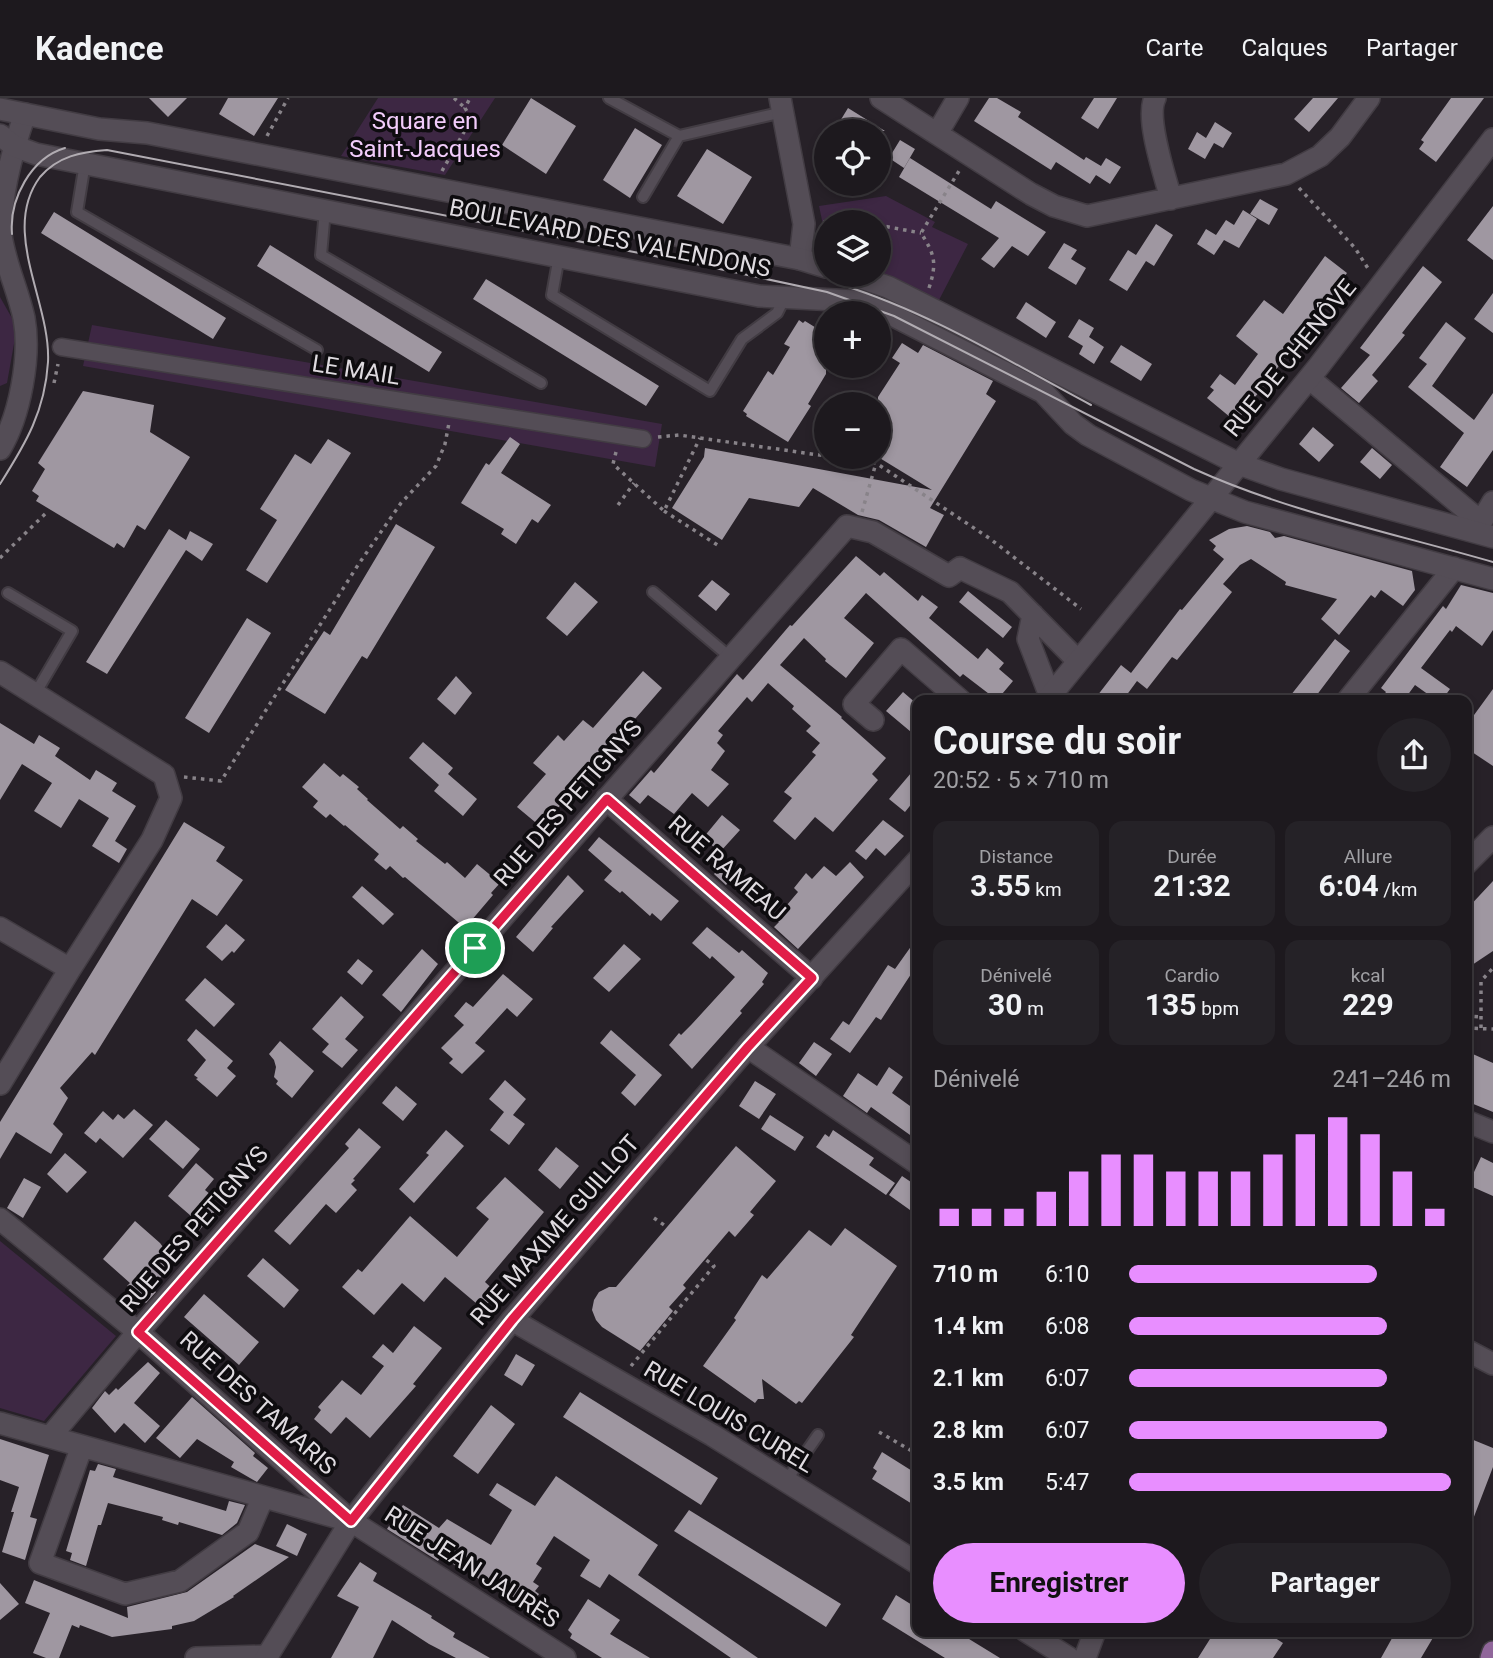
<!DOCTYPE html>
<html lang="fr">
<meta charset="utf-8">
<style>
body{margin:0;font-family:Roboto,sans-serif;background:#252227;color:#f1f3f6;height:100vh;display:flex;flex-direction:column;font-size:26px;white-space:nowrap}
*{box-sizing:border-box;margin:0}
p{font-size:23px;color:#a0a0a4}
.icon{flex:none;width:38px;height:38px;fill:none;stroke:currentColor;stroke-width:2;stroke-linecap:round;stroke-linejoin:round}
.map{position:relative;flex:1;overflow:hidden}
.details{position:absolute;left:912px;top:597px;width:560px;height:942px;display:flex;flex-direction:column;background:#1d191e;border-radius:14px;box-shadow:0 4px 10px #0003,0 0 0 2px #3b383c}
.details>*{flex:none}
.buttons{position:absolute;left:814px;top:21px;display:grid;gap:14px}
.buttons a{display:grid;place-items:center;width:77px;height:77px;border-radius:50%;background:#1d191e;box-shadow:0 4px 10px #0003,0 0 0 2px #3b383c;font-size:35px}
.pin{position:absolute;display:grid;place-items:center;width:60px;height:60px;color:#fff;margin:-30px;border:4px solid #fff;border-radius:50%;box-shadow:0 2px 7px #0007}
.round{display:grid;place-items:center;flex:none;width:74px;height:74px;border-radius:37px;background:#252227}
.head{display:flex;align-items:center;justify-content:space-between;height:119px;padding:0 21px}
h1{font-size:38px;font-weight:700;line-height:52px}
.metrics{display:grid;grid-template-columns:repeat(3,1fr);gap:10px;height:119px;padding:7px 21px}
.metrics div{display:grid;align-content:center;border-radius:14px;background:#252227;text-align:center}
.metrics b{font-size:30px;font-weight:700}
.metrics small{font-size:19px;font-weight:400}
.metrics p{font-size:19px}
.chart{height:196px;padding:14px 21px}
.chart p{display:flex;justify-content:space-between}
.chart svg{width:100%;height:126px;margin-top:7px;stroke:#e88eff;stroke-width:6}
.primary-button{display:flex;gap:14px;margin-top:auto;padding:14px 21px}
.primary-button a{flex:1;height:80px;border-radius:42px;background:#e88eff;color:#111;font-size:28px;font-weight:700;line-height:80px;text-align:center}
.primary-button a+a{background:#252227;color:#f1f3f6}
ul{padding:0 21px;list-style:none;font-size:23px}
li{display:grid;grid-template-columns:112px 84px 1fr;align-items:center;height:52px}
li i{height:18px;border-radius:9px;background:#e88eff}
header{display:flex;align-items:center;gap:42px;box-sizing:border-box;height:98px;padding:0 35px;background:#1d191e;border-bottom:2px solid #3b383c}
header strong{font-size:33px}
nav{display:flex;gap:38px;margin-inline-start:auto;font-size:24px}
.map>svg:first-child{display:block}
.green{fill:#3d2743}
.building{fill:#9f97a1}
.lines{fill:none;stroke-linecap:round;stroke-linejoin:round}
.service-casing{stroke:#423c43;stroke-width:14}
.pedestrian-casing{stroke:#423c43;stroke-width:19}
.minor-casing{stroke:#423c43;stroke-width:24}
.tertiary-casing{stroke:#423c43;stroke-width:24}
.primary-casing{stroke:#423c43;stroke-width:24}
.path{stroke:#888389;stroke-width:3.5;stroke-dasharray:3.5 5;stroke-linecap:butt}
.service{stroke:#544d56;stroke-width:10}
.pedestrian{stroke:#544d56;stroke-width:16}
.minor{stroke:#544d56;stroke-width:21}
.tertiary{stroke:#544d56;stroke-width:21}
.primary{stroke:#90669a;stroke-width:21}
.tram{stroke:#b1acb2;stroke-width:2}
.route-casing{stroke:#fff;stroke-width:14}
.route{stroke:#e11d48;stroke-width:9}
.labels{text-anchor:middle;stroke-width:7;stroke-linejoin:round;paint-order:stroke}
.park-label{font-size:24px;fill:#f2ccfb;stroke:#0e0c0f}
.street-label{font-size:24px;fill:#dfdbe0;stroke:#0e0c0f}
</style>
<header>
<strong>Kadence</strong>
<nav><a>Carte</a><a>Calques</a><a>Partager</a></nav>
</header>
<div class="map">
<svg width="1493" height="1560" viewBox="0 0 1493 1560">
<rect width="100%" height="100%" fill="#272128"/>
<!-- green -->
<path class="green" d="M378,0H495L445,77L341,58Z
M886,98L935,124L932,129L968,146L939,202L877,177L878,124H826V141L819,108Z
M0,199L17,229L7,285L0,288Z
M92,227L662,326L655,369L83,268Z
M0,1143L116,1238L44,1323L0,1310Z"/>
<!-- building -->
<path class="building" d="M149,0H187L168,19Z
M228,0H278L254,38L219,16Z
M531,0L576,28L546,76L502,47Z
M989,0H997L1021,14L1018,19L1084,62L1086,59L1101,68L1106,60L1121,69L1110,86L1096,77L1098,74L1090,86L1056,64L1051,72L974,23Z
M1094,0H1117L1098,31L1081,20Z
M1313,0H1338L1309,34L1294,21Z
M1451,0H1484L1436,64L1419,51L1424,44L1421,42Z
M848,10L885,33H834Z
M1215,24L1232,35L1223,50L1214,45L1205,61L1188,51L1197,34L1206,40Z
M635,30L662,47L630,100L603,82Z
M900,42L915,51L904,70L889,60Z
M707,51L752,79L723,126L677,98Z
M910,60L991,111L996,103L1046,134L1028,158L1012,148L994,170L981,161L999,140L899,79Z
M1260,101L1278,111L1269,127L1250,116Z
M1493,108V162L1467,142Z
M1243,112L1257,121L1239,150L1224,142L1214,157L1197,146L1206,131L1216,137L1226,122L1234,127Z
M54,114L226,220L213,241L41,135Z
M1156,126L1173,137L1154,168L1146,163L1127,193L1109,182L1128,152L1136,157Z
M1064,145L1077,152L1071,161L1086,170L1076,187L1048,170Z
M270,147L442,254L429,274L257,168Z
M1325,158L1347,175L1338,187L1340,188L1236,324L1207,300L1214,292L1210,289L1220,276L1235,287L1258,256L1236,238L1264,202L1283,216Z
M1423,168L1442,184L1402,235L1405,237L1372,277L1378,283L1359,305L1341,290L1370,257L1360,250Z
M486,181L659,288L646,308L473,201Z
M1493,195V235L1474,221Z
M1026,204L1056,224L1046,240L1016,220Z
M1079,221L1094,230L1089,239L1104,249L1094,266L1079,256L1083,248L1068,239Z
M799,222L803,225L805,223L826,236V276L808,306L811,308L788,344L746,318L747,316L743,313L768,273L773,277L790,249L784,246Z
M1446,224L1466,240L1432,288L1474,322L1493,295V352L1467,389L1440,369L1464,335L1408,289L1427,266L1419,260Z
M902,245L918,255L923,247L993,283L986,296L996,303L930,410L944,417L926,449L879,422L858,417L813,390L799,409L749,400L722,442L672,410L704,359L705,350L932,392L878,359V299L900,265L892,260Z
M1121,247L1152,266L1141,283L1110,264Z
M83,293L154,307L150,334L190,359L145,432L137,427L124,450L117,445L114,450L36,403L39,398L32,393L45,371L38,365Z
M1313,329L1334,347L1319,364L1299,346Z
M510,339L520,346L501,375L551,407L538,425L532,421L516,446L501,436L504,431L461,405L486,365L489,367Z
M328,341L351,355L267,485L246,472L277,422L260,411L295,356L311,366Z
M1372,350L1392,367L1380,381L1360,364Z
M396,426L435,449L367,561L362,558L325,616L285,592L324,533L330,537Z
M1247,428L1270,434L1275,440L1284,438L1412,473L1415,492L1403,508L1381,492L1375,500L1371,497L1339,537L1321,521L1337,501L1285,487L1286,484L1251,461L1240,467L1223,486L1232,494L1177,562L1172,559L1147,591L1137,583L1123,602H1094L1121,567L1131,575L1180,511L1182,512L1224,461L1213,452L1216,448L1209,442L1229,431Z
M169,431L186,442L190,433L213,446L202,463L186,452L107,576L86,564Z
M856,458L880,478L884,474L918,503L922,497L938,509L929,520L978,561L987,550L1004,565L999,571L1013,583L997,602L963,576L960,579L866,495L844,520L874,545L846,580L825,563L826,561L804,540L780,567L842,619L841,620L886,660L872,676L878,682L833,734L815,719L795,742L773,723L792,700L784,694L816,657L812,654L820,645L806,633L811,628L792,611L794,608L768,585L752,604L747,599L718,633L723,637L717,645L725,653L711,672L729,686L708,709L692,695L674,716L648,697L640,706L629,697L651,672L654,675L737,576L743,582L790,527L792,528Z
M712,482L730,496L716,513L698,498Z
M575,484L598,504L567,538L546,520Z
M1461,487L1493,495V532L1482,548L1456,528L1452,534L1450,532L1421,570L1450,591L1442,602H1436L1415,587L1404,602H1380L1386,594L1381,590L1443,508L1446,511Z
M968,493L1012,529L1003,540L959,504Z
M247,520L271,535L209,635L185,620Z
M1335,541L1350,553L1313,602H1287Z
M643,573L662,590L622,636L619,633L594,662L598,665L541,729L517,709L546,676L533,665L558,637L564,643L583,622L593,630Z
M456,578L472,595L455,617L437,601Z
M1493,591V668L1466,650V628Z
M903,594L917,606V639L886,613Z
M0,625L34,646L39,637L60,650L55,658L90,682L96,672L117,685L112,693L136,708L115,743L127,751L119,765L92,748L109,720L79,701L61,730L34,713L52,685L22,666L0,702Z
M423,644L453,670L448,676L477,701L463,718L434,693L439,687L409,660Z
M324,665L340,679L343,676L359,689L357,691L368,701L367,702L400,731L403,728L418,741L416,743L445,766L447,764L465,780L477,766L500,785L491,795L493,797L465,830L405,779L403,780L390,768L386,772L374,762L379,756L345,727L344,728L330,716L326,720L313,709L318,703L302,689Z
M917,668V699L905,714L889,701Z
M722,717L740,732L720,754L703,740Z
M883,722L904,738L885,758L876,750L866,762L855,753Z
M184,724L225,749L216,763L243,782L217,818L192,801L95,957L92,954L60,990L68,1000L53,1026L63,1036L51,1056L16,1034L0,1061V1024Z
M599,739L679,803L661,823L652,815L650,818L622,793L620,795L604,782L612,773L588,752Z
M725,763L737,774L726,787L714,776Z
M850,764L864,779L798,851L774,829L779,824L775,821L798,794L794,790L806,775L812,781L824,768L836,778Z
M568,777L584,793L551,829L553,830L533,854L516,839Z
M1493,783V853L1466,871V812Z
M362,788L394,816L383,827L352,799Z
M226,826L245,842L234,855L232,853L222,863L206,849Z
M707,829L739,855L742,852L768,875L762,884L764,886L740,913L742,915L692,971L669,947L679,935L681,937L692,926L735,879L712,858L710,861L692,845Z
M917,840V867L881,922L876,919L850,955L830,941L843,923L849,927L888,867L895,871Z
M624,846L641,861L609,894L593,880Z
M422,851L438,866L401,914L382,897Z
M358,861L373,873L362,887L347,874Z
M503,876L533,901L517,919L507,910L475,945L485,953L462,976L449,965L453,961L441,950L464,927L454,918L466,904L473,909Z
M205,880L235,906L214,929L185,902Z
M341,898L364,919L345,941L358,952L342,970L322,954L329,946L312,931Z
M196,931L233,963L227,970L236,978L217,999L196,981L198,980L194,977L206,962L187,942Z
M611,932L662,977L635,1008L621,995L636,977L600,945Z
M280,943L314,973L292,1000L276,986L278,983L274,979L276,969L274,962L269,956Z
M814,944L832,956L816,978L799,965Z
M1466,953L1493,965V1014L1466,1003Z
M889,969L903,979L892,995L917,1013V1042L871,1009L867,1015L843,998L858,975L877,988Z
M505,982L526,1001L513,1017L525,1026L509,1047L490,1032L504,1014L489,1001Z
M755,983L776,996L759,1021L739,1008Z
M396,988L417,1006L403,1023L382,1005Z
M134,1011L153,1027L123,1060L100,1040L96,1045L84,1035L103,1013L113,1022L118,1016L124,1021Z
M770,1017L804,1039L795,1053L761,1031Z
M166,1022L200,1051L183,1071L149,1041Z
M359,1030L381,1049L353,1081L355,1082L351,1086L357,1092L336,1115L326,1106L290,1147L274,1133L349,1050L345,1046Z
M446,1032L464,1048L414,1105L399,1091L429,1057L426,1055Z
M833,1032L874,1060L869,1067L895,1085L886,1097L816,1049L825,1036L829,1039Z
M736,1048L776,1083L750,1114L754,1117L735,1139L729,1133L683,1187L686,1190L669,1209L673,1213L640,1253L602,1229L596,1222L592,1212L594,1202L599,1194L609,1189H616Z
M556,1049L579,1068L560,1091L538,1072Z
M65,1055L87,1074L67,1095L47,1076Z
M1481,1059L1493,1065V1098L1468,1087Z
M196,1065L214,1081L205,1092L211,1097L207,1102L217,1111L198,1134L186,1123L191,1118L168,1098Z
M902,1078L917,1088V1117L889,1097Z
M505,1079L544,1114L485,1184L497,1195L483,1211L445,1179L424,1204L402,1185L374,1217L342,1189L358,1171L362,1174L410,1118L457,1159L489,1121L476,1110Z
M24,1080L41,1089L23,1120L7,1110Z
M135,1123L160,1145L174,1164L151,1190L156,1194L146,1205L127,1188L130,1185L103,1161Z
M845,1130L897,1168L851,1237L854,1239L802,1305L799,1303L796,1306L762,1281L764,1301H758L755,1305L703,1268L736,1222L734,1220L762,1177L767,1181L809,1132L831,1148Z
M263,1160L299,1192L284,1210L247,1178Z
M204,1196L259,1244L239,1267L184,1219Z
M414,1228L442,1250L413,1286L416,1288L370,1340L346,1319L331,1336L314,1321L321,1312L318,1309L342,1282L361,1297L384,1268L372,1259L383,1246L393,1255Z
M516,1256L535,1267L522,1288L504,1277Z
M148,1264L160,1275L134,1305L160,1328L145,1345L124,1325L115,1335L92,1310L105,1293L109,1297L116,1290L118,1292Z
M580,1294L718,1380L701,1407L563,1319Z
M192,1299L255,1355L253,1358L268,1370L257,1384L231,1369L234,1364L197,1341L180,1360L156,1340Z
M491,1307L515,1326L478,1376L453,1358Z
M0,1341L49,1357L30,1419L37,1421L25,1462L2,1454L14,1414H11L19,1389L0,1382Z
M1471,1341L1493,1350V1369L1467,1437L1466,1354Z
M882,1354L917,1376V1409L872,1381L877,1373L873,1370Z
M98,1366L116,1371L113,1379L226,1413L229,1403L245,1407L237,1425L222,1437L179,1424L178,1427L162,1422L163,1419L108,1405L101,1427H98L86,1468L70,1462L72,1455L66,1453L90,1372L95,1373Z
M556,1378L658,1447L638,1477L758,1560H731L609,1476L600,1490L580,1478L590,1462L554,1438L536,1466L542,1470L533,1484L539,1488L535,1493L539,1496L527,1514L460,1468L459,1470L441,1458L438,1463L387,1431L403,1407L439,1430L447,1421L491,1447L512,1412L489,1397L497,1385L535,1408Z
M689,1412L841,1506L826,1529L674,1433Z
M287,1426L307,1436L297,1458L276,1448Z
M255,1446L289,1459L233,1498L234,1499L194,1523L172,1528V1531L112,1539L80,1527L79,1530L72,1527L59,1560H46L33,1555L50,1515L25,1505L34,1482L128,1520L127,1509L187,1494Z
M360,1464L377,1475L373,1483L432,1518L431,1520L455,1535L453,1539L490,1560H456L429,1546L392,1522L373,1560H331L359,1509L337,1498Z
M0,1485L19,1506L0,1522Z
M896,1497L917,1510V1533H956L1000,1560H945L882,1521Z
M588,1501L620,1522L610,1536L650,1560H602L570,1540L572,1536L568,1532Z
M1215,1533H1264L1283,1545L1273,1560H1198Z
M1396,1533H1437L1421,1560H1381Z"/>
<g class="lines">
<!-- service casing -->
<g class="service-casing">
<path id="service" d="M609,0L679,38L783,14
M85,65L77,114L317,252
M643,99L679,38
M325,112L321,157L541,285
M559,158L552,197L710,293L742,241L777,215L785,199
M653,494L731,560
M8,495L72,533L35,596
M786,1383L818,1337"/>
</g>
<!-- pedestrian casing -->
<g class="pedestrian-casing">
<path id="pedestrian" d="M61,249L643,341"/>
</g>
<!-- minor casing -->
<g class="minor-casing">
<path id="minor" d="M780,0L804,126L800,161
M881,0L1031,96L1054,108L1087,118L1286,76L1320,58L1340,39L1369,0
M1155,0C1145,20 1165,78 1171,101
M938,34L958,0
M1310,281L1481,424
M0,351C20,318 31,258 24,220C18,192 5,166 1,137C0,99 13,51 25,16
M1479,434L1481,424L1493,404
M1033,517L1028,541L1050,598
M0,574L164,677L171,700L152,742L70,871L0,986
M1348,602L1454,470
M873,622L854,606L901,551L960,602
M606,701L812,880
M1466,766L1493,739
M0,830L70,871
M748,949L917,1065
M1466,1023L1493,1034
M0,1121L138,1234L351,1423L565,1560
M512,1222L712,1337L917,1465
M1466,1252L1493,1266
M0,1325L346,1422
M50,1339L138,1234L847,428L873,434L949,478L960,470L1010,494L1078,563
M82,1348L40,1465L125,1496L180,1483L248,1434L263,1399
M1026,1533L1069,1560
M196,1560L268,1558
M1085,1560L1095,1533"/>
</g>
<!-- tertiary casing -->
<g class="tertiary-casing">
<path id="tertiary" d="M0,11L99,31L147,35L800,161L826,169
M0,37L14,48L36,56L759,198L856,203L894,218L1043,294L1073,326L1088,337L1191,392L1245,414L1493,481
M853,177L888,189L1239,366L1281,381L1493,439
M1047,602L1319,268L1493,41
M266,1560L351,1423L512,1222L748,949L917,763"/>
</g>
<!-- primary casing -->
<g class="primary-casing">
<path id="primary" d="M1491,1560L1493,1554"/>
</g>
<!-- path -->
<path class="path" d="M454,0L465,10
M267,38L288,0
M442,73L468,27L470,19L465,10L470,0
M1299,90L1355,150L1369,172
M823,124H842
M878,127L921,135
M929,190C937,165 935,157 921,135L959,73
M54,285L58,266
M658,339L679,337L826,358
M616,354L613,366L664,413L700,340
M830,359L876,365L989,440L1081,511
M618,407L634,385
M664,413L719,448
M862,414L876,365
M0,460L47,414
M184,679L221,683L358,467L401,405L436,368L445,346L449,325
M1466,918L1481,919
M1466,930L1493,931
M1481,930V883L1493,870
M654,1120L667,1129
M631,1268L714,1168L705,1161
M879,1334L917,1356"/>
<!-- service -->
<use href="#service" class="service"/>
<!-- pedestrian -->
<use href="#pedestrian" class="pedestrian"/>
<!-- minor -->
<use href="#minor" class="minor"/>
<!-- tertiary -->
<use href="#tertiary" class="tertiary"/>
<!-- primary -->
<use href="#primary" class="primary"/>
<!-- tram -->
<path class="tram" d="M12,136C9,101 31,60 65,50
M842,187C929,214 1010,264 1091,307
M0,386C26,345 45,313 48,264C51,204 0,133 40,79C58,58 81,54 107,52L696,166L827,194L894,218L1194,371C1289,414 1393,435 1493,464"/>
</g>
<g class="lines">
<!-- route casing -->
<g class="route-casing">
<path id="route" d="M607,701L812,880L748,949L512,1222L351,1423L138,1234Z"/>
</g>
<!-- route -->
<use href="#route" class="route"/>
</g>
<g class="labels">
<!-- park labels -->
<g class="park-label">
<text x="425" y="31">Square en<tspan x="425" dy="28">Saint-Jacques</tspan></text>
</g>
<!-- street labels -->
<g class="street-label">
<text transform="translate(610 140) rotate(11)" y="8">BOULEVARD DES VALENDONS</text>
<text transform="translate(1290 260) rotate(-51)" y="8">RUE DE CHENÔVE</text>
<text transform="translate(356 272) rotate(9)" y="8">LE MAIL</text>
<text transform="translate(568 705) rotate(-49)" y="8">RUE DES PETIGNYS</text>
<text transform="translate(727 770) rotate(41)" y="8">RUE RAMEAU</text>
<text transform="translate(194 1131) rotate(-49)" y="8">RUE DES PETIGNYS</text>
<text transform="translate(555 1132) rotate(-49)" y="8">RUE MAXIME GUILLOT</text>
<text transform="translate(258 1305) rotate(42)" y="8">RUE DES TAMARIS</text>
<text transform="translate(729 1319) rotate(31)" y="8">RUE LOUIS CUREL</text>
<text transform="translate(472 1469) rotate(33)" y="8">RUE JEAN JAURÈS</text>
</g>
</g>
</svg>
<div class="buttons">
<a><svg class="icon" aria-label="locate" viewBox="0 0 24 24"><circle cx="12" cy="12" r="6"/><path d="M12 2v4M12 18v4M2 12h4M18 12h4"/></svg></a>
<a><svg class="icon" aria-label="layers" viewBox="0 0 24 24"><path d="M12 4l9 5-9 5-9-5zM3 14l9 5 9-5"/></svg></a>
<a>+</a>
<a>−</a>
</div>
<div class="pin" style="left:475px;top:850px;background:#1e9e55"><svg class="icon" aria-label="arrive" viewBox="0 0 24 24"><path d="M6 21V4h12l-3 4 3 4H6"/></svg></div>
<section class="details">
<div class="head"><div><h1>Course du soir</h1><p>20:52 · 5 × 710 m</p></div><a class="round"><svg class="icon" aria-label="share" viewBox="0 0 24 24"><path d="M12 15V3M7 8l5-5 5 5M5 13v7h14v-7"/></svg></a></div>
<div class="metrics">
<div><p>Distance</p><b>3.55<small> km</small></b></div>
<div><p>Durée</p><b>21:32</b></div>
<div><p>Allure</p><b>6:04<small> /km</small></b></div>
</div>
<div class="metrics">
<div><p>Dénivelé</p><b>30<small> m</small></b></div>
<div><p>Cardio</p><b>135<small> bpm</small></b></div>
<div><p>kcal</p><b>229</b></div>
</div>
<div class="chart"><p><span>Dénivelé</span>241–246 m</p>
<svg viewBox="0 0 160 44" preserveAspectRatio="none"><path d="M5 44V38M15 44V38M25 44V38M35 44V32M45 44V25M55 44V19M65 44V19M75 44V25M85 44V25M95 44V25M105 44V19M115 44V12M125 44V6M135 44V12M145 44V25M155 44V38"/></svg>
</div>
<ul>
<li><b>710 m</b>6:10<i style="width:77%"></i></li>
<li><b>1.4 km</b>6:08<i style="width:80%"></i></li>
<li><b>2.1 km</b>6:07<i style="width:80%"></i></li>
<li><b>2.8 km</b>6:07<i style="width:80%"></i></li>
<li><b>3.5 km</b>5:47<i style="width:100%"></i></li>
</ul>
<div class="primary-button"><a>Enregistrer</a><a>Partager</a></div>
</section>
</div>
